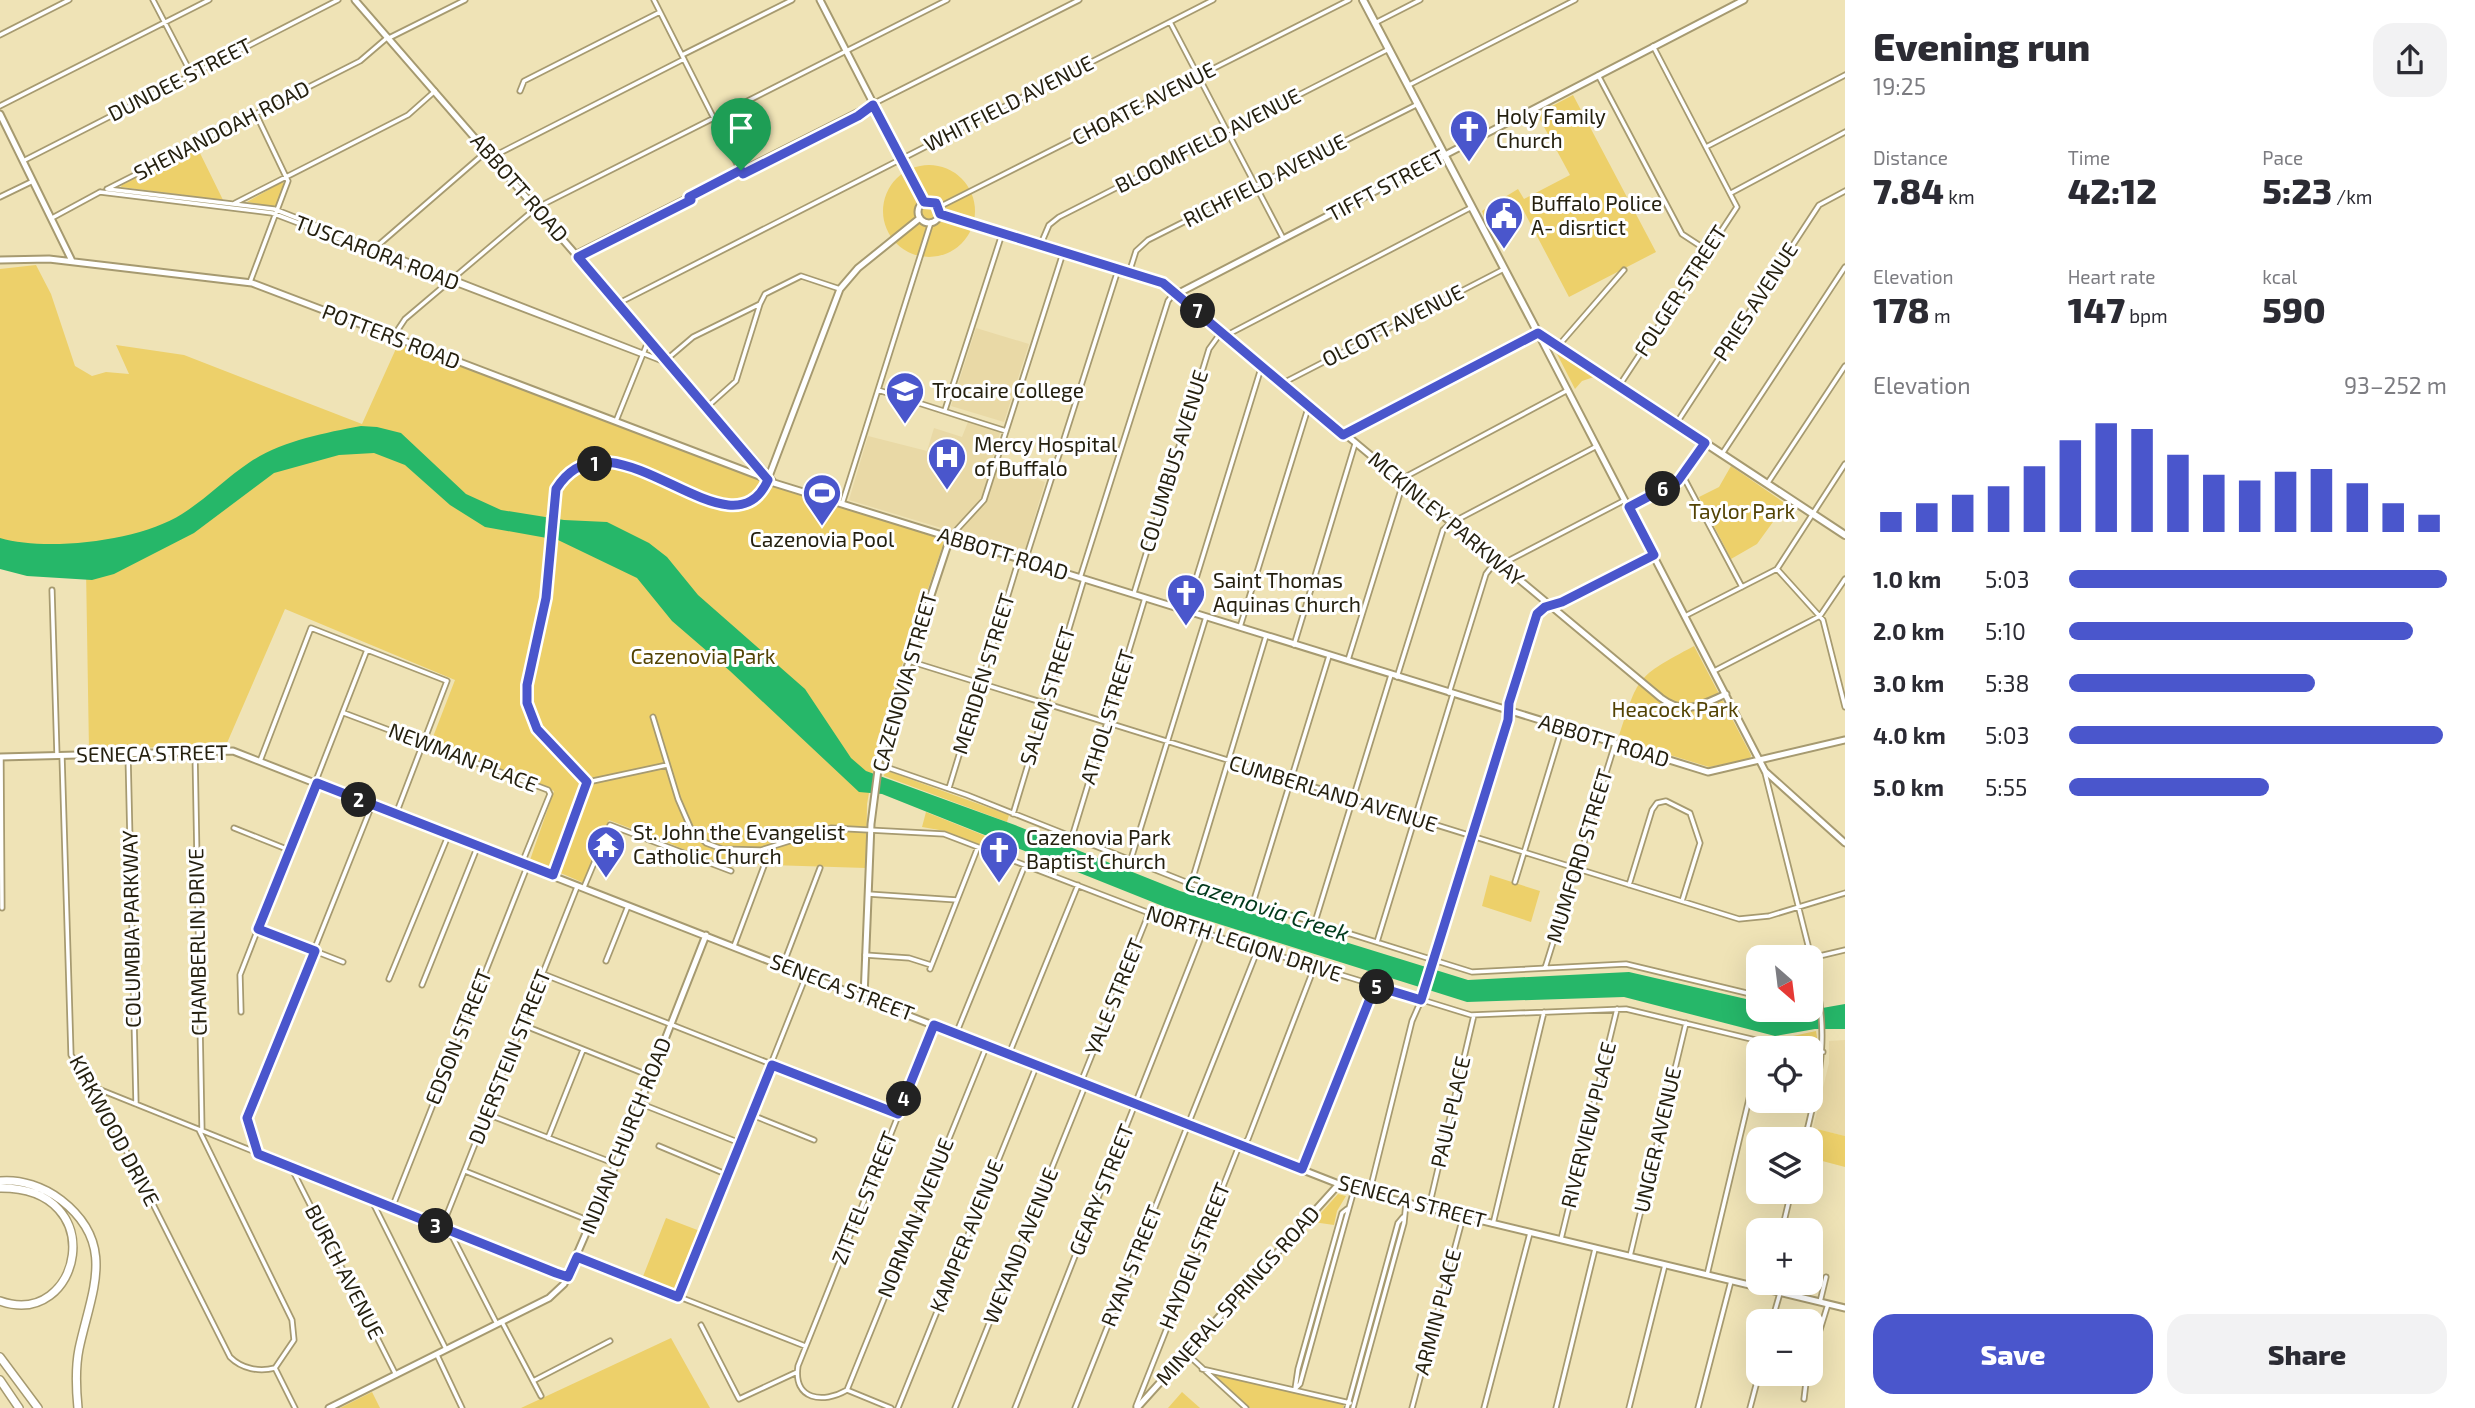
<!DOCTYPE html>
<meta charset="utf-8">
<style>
body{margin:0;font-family:"Exo 2",sans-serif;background:#f2f2f3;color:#2b2b33;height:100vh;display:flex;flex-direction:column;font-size:26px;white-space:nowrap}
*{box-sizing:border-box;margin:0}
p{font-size:23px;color:#7c7c81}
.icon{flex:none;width:38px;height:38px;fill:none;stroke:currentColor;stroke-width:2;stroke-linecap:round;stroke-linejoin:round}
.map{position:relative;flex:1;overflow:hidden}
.panel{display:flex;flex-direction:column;background:#fff;width:630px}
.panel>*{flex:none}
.needle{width:46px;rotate:152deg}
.fabs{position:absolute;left:1746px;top:945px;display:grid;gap:14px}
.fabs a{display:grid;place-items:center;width:77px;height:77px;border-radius:14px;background:#fff;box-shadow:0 7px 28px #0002;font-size:35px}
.pin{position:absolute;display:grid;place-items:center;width:60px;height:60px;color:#fff;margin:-72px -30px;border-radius:50% 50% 50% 0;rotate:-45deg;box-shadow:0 0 7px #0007}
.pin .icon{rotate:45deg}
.km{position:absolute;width:35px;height:35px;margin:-18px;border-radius:50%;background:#222;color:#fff;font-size:19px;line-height:35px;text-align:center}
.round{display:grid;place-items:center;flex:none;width:74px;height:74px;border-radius:21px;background:#f2f2f3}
.overview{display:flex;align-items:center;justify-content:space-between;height:119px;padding:0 28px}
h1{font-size:38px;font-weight:800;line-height:52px}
.metrics{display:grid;grid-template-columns:repeat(3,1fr);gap:10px;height:119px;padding:7px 28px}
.metrics div{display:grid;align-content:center}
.metrics b{font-size:35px;font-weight:800}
.metrics small{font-size:19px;font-weight:400}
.metrics p{font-size:19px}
.chart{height:196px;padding:14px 28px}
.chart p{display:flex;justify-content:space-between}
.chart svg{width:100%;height:126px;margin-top:7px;stroke:#4a56cc;stroke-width:6}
.button{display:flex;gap:14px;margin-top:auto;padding:14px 28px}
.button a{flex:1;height:80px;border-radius:21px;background:#4a56cc;color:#fff;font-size:28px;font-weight:800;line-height:80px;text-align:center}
.button a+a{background:#f2f2f3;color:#2b2b33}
ul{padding:0 28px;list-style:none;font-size:23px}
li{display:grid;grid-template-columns:112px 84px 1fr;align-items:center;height:52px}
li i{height:18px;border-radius:9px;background:#4a56cc}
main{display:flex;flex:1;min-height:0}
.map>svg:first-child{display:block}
.built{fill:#e9d9a6}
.green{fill:#edd06a}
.water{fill:#26b769}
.pier{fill:#efe3b6}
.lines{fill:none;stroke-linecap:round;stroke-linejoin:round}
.street-casing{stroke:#a69a70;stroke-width:7}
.secondary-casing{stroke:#a69a70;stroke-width:9}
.primary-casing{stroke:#a69a70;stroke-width:10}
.highway-casing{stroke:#a69a70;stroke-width:10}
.street{stroke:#fff;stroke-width:3.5}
.secondary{stroke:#fff;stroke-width:5}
.primary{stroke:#fff;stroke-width:6}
.highway{stroke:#fff;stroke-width:7}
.route-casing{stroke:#fff;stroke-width:14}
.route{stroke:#4a56cc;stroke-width:9}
.labels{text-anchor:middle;stroke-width:6;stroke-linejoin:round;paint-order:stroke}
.street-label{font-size:21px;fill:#25200f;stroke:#fff}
.poi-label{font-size:21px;fill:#25200f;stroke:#fff;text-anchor:start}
.park-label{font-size:21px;fill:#534304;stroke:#fff}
.water-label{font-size:23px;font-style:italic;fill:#00391b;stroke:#fff}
</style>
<main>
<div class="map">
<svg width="1845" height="1408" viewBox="0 0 1845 1408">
<rect width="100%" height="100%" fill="#efe3b6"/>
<!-- built -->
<path class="built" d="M976,328L1029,344L1004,422L951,406Z
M968,422L1000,433L991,464L1045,482L1024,553L849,500L868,436L927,451L934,428L962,437Z
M1845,1040V1136L1813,1128L1829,1063V1041Z"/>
<!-- green -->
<path class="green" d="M1573,95L1656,252L1569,297L1519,202L1485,219L1482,211L1518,189L1524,199L1570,175L1537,114Z
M197,147L223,200L121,187L122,185Z
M883 211a46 46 0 1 1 92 0a46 46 0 1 1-92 0Z
M282,182L285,184L275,207L247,202Z
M36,265L51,294L75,366L92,376L106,372L129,374L116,345L184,355L362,424L399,342L774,485L945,539L881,727L867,804L866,868L734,864L732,868L609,820L584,883L530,860L554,791L431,742L455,680L285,609L227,743L89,751L86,569L0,543V269Z
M1556,352L1594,377L1582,381L1575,389Z
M1731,466L1786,504L1757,544L1731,559L1699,497L1719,487Z
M1694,646L1751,755L1750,759L1709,767L1618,739C1639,675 1635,678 1694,646Z
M885,770L1009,815L1007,822L884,776Z
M926,812L998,841L994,851L945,831L922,827Z
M1490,875L1540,891L1531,922L1482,906Z
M1816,1031L1818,1043L1815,1046L1774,1040Z
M1813,1128L1845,1136V1167L1811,1158Z
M1338,1194L1346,1196L1337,1211L1334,1225L1313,1222Z
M666,1218L700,1231L676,1292L642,1279Z
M671,1338L710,1408H521Z
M1212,1372L1344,1404L1343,1408H1250Z
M372,1392L380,1408H340Z
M1182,1392L1200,1408H1168Z"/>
<!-- water -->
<path class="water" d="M361,426L377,427L401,433L466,494L501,510L564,520L607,522L649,543L667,557L698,595L805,689L851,758L866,771L1015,825L1180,891L1468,980L1629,972L1759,1002V1010H1811L1845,1004V1029H1815L1775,1036L1624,997L1467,1002L1165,907L882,794L859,792L730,671L672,621L637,578L558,540L485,527L450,505L405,465L374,453L339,455L274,473L194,533L114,574L92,580L27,576L0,569V538C47,552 140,541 182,514C206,499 226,478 250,462C282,441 324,433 361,426Z"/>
<!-- pier -->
<path class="pier" d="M546,515L557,516L556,543L545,542Z"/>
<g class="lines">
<!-- street casing -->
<g class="street-casing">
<path id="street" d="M153,0L192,75
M654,0L740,170
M1170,22L1283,238
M1375,23L1420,0
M0,35L69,0
M389,38L465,0
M682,55L792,0
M1598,75L1682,234L1708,251
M1409,85L1575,0
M520,91L524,81L660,12
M0,106L209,0
M1706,147L1845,75
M492,157L684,59
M23,161L338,0
M107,189L274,209L660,360H666L693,337L760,304L765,294L801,276L840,289
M107,189L360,61L388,37
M100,192L272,213L641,354
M1731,193L1845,132
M0,197L33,181
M235,203L408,115L435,91
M939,207L1349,0
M52,218L100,192
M1040,246L1049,225L1059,217L1389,49
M375,248L487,151
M575,254L1079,0
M578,257L872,106
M1129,273L1136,251L1148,240L1418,104
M250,282L288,181L256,114
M619,303L1213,0
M1227,335L1472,207
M393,337L405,319L536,208L947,0
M1559,345L1624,270
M1283,383L1504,269
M1619,386L1737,207L1653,46
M878,390L1006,431
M707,407L736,381L760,304
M945,410L1002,234
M616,421L649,339
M1676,424L1819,205L1845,191
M1344,434L1538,333
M1722,454L1845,267
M1683,476L1742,587
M1767,484L1845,366
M842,504L931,222
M1629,507L1678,481L1705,443
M950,537L984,500L1063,253
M1025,561L1118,270
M1500,565L1625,500
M1777,569L1823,620L1845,707
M1080,578L1168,301L1175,292
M52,590L57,756
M1134,593L1209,349L1222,331
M1186,611L1262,365
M1685,616L1777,569L1845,464
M1240,627L1309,405
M1294,645L1355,444
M1348,660L1405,477L1568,390
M909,661L1739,919L1769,916L1845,893
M1714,671L1820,616L1845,579
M1397,677L1443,530L1451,523L1597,446
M1449,693L1486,574L1496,561
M344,713L548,790L550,794L522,863
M653,717L678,799L691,829L706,843L722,849L761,850L831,828L944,834L1183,926L1471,1015L1626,1009L1789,1048
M195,752L202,1131
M128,754L136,1104
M62,756L71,1055L94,1087L230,1357C242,1369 259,1372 275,1368
M1,757L2,908
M260,761L311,628L447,681L396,814
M880,765L967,795L1191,884L1472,972L1626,964L1759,996
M1765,773L1811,957
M588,782L537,729L527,703V685L546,599L556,489C612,400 729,565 768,479
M588,782L667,765
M949,788L1019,559
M1013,814L1084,579
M234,828L289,850
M1072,837L1145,598
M1131,859L1206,617
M553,875L588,782
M1515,882L1562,728
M1191,884L1266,636
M1629,885L1652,810L1657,803L1666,801L1690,813L1700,843L1682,901
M584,887L610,825L731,871
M868,894L957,900
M1253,903L1329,656
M1315,922L1391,675
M258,929L343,962
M1377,942L1453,694
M734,946L764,866
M865,955L909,958L931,965
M1811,958L1845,950
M606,961L628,906
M783,965L820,868
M1545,968L1615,744
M930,969L978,847
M543,974L898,1114
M389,979L448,836
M422,985L477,848
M1811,996L1819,994
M241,1012L240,975L367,650
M523,1025L650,1076
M956,1034L1025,865
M1811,1051L1823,1052
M1009,1054L1078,885
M1081,1082L1149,913
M96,1088L566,1277
M639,1103L740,1143
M487,1114L616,1164
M752,1115L814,1140
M199,1130L292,1320L294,1340L275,1368
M548,1138L583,1050
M1805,1139C1822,1070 1830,1030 1811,958
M659,1146L728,1175
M258,1154L247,1118L372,805
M1302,1169L1375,986
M293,1171L396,1375
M465,1171L590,1221
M1369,1194L1412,1021L1423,996L1508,720L1509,703L1537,614L1545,607L1561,602L1654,555
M373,1203L446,1349
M1429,1207L1474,1015
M392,1208L527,867
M1493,1224L1544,1012
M442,1227L577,887
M1782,1230L1791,1192
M451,1234L497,1324
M1561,1239L1617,1009
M1630,1256L1686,1023
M577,1257L805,1346
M1707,1275L1759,1057
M678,1297L806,976
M1820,1302L1826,1277
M1772,1321L1780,1293
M502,1322L541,1396
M701,1325L739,1399L797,1372
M1186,1353L1246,1408
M437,1355L462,1408
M1811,1359L1828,1304
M275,1368L295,1408
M1202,1369L1350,1403
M533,1381L610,1341
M1295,1389L1300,1384L1354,1190
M1295,1389L1298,1369L1342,1213L1347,1209
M847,1390C823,1404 793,1400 798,1366L934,1026
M847,1390L987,1045
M847,1390L891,1408
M1804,1399L1807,1374
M1136,1406L1237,1151L1248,1139L1314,968
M898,1408L1036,1067
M955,1408L1085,1086
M1015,1408L1203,932
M1075,1408L1258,949
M1347,1408L1398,1223L1403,1217
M1353,1408L1404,1223L1406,1203
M1412,1408L1463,1217
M1484,1408L1530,1233
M1556,1408L1595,1249
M1629,1408L1665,1265
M1698,1408L1731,1281
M1750,1408L1759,1374"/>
</g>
<!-- secondary casing -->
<g class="secondary-casing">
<path id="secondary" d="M355,0L774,483L1708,772L1845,740
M820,0L924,202
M0,114L72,261
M918 212a11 11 0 1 1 22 0a11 11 0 1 1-22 0Z
M940,214L1168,286L1661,698C1685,716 1701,705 1726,694
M0,260L49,259L252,283L767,479
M1177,294L1744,0
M1538,333L1765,771L1845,843
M768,479L840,289L858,268L920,218
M0,757L233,751L1354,1190L1845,1308
M864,997L871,824L879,762L892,713L950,538
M329,1408L549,1298L564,1284L616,1164L706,935
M1137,1408L1339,1184"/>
</g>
<!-- primary casing -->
<g class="primary-casing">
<path id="primary" d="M1363,0L1538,333L1845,535"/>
</g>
<!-- highway casing -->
<g class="highway-casing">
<path id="highway" d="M0,1181C21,1179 44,1187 61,1200C118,1244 91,1292 79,1349C75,1369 76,1388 78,1408
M0,1188C112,1187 81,1330 0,1301
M0,1357L38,1408
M0,1380L19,1408"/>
</g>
<!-- street -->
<use href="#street" class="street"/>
<!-- secondary -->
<use href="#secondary" class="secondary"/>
<!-- primary -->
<use href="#primary" class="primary"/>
<!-- highway -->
<use href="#highway" class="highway"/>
</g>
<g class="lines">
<!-- route casing -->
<g class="route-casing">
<path id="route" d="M873,105L924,202L936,203L940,214L1163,283L1343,435L1538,333L1705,443L1678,481L1629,507L1654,555L1562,602L1545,607L1537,614L1509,703L1508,720L1421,1000L1375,986L1302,1169L934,1025L898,1114L772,1065L678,1297L577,1257L568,1277L556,1273L258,1154L247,1118L315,951L258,929L317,783L553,875L587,782L537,729L527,703V685L546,598L556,489C612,400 730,565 768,480L578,257L691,200L689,197L741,170L743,174L858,116Z"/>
</g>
<!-- route -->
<use href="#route" class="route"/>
</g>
<!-- icons -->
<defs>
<g id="church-pin" transform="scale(2.0125)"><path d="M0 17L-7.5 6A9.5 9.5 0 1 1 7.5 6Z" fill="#4a56cc" stroke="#fff"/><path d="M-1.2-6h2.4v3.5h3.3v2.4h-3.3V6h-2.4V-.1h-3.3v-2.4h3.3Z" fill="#fff"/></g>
<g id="civic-pin" transform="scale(2.0125)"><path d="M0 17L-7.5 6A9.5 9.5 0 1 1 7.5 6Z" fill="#4a56cc" stroke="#fff"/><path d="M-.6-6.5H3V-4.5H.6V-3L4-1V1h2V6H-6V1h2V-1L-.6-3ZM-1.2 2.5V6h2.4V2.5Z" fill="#fff"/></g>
<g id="university-pin" transform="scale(2.0125)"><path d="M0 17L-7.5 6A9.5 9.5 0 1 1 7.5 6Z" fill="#4a56cc" stroke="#fff"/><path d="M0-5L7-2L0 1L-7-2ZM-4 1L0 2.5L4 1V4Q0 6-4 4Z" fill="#fff"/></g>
<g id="hospital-pin" transform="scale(2.0125)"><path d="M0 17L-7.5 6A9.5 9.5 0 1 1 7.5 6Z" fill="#4a56cc" stroke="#fff"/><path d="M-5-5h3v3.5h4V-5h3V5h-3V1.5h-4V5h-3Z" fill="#fff"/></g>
<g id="stadium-pin" transform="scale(2.0125)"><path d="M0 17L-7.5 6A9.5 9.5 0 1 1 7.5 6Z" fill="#4a56cc" stroke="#fff"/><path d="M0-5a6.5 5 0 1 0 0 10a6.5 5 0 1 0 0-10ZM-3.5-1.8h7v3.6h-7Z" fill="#fff"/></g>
<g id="temple-pin" transform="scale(2.0125)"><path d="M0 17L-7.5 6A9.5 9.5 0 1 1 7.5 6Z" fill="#4a56cc" stroke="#fff"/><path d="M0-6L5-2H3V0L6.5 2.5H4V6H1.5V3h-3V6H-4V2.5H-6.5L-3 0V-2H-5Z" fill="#fff"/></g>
</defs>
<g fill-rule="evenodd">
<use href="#church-pin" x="1469" y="129"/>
<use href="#civic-pin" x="1504" y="216"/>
<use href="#university-pin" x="905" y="391"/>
<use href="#hospital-pin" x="947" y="457"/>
<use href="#stadium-pin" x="822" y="493"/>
<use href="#church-pin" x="1186" y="593"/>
<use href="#temple-pin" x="606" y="845"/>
<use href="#church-pin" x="999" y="850"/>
</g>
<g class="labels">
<!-- street labels -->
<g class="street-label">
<text transform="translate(180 80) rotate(-27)" y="7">DUNDEE STREET</text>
<text transform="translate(1009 104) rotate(-27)" y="7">WHITFIELD AVENUE</text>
<text transform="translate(1144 104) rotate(-27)" y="7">CHOATE AVENUE</text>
<text transform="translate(222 131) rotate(-27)" y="7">SHENANDOAH ROAD</text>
<text transform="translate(1208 141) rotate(-27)" y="7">BLOOMFIELD AVENUE</text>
<text transform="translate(1265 181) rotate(-27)" y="7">RICHFIELD AVENUE</text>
<text transform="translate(1386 186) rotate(-28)" y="7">TIFFT STREET</text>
<text transform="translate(519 188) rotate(49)" y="7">ABBOTT ROAD</text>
<text transform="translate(377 253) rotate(21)" y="7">TUSCARORA ROAD</text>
<text transform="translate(1681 291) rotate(-57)" y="7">FOLGER STREET</text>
<text transform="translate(1756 302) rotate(-57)" y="7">PRIES AVENUE</text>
<text transform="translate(1393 326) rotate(-27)" y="7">OLCOTT AVENUE</text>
<text transform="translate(391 337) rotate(21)" y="7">POTTERS ROAD</text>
<text transform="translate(1174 461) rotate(-73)" y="7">COLUMBUS AVENUE</text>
<text transform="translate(1446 519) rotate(40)" y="7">MCKINLEY PARKWAY</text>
<text transform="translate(1003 554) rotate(17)" y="7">ABBOTT ROAD</text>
<text transform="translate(984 674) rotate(-73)" y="7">MERIDEN STREET</text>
<text transform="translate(905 682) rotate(-74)" y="7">CAZENOVIA STREET</text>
<text transform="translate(1048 696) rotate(-73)" y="7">SALEM STREET</text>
<text transform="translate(1108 717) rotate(-73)" y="7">ATHOL STREET</text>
<text transform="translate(1604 741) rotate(17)" y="7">ABBOTT ROAD</text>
<text transform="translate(152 754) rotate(-1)" y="7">SENECA STREET</text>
<text transform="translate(463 758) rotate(21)" y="7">NEWMAN PLACE</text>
<text transform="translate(1333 794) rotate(17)" y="7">CUMBERLAND AVENUE</text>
<text transform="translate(1580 856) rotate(-73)" y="7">MUMFORD STREET</text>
<text transform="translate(132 929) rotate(-91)" y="7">COLUMBIA PARKWAY</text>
<text transform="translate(198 942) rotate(-91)" y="7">CHAMBERLIN DRIVE</text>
<text transform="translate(1244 944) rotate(18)" y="7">NORTH LEGION DRIVE</text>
<text transform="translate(842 988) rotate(21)" y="7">SENECA STREET</text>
<text transform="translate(1115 997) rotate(-68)" y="7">YALE STREET</text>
<text transform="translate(459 1037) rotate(-68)" y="7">EDSON STREET</text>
<text transform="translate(510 1057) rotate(-68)" y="7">DUERSTEIN STREET</text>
<text transform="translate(1451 1112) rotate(-77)" y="7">PAUL PLACE</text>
<text transform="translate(1589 1125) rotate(-76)" y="7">RIVERVIEW PLACE</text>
<text transform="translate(114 1131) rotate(62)" y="7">KIRKWOOD DRIVE</text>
<text transform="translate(626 1136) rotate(-68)" y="7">INDIAN CHURCH ROAD</text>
<text transform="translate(1658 1140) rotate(-77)" y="7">UNGER AVENUE</text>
<text transform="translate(1102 1190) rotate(-68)" y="7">GEARY STREET</text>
<text transform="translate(865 1198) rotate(-68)" y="7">ZITTEL STREET</text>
<text transform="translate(1412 1202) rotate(15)" y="7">SENECA STREET</text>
<text transform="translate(916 1218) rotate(-68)" y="7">NORMAN AVENUE</text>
<text transform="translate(967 1236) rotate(-68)" y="7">KAMPER AVENUE</text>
<text transform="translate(1021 1246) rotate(-68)" y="7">WEYAND AVENUE</text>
<text transform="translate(1195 1256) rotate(-68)" y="7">HAYDEN STREET</text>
<text transform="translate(1132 1266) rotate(-68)" y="7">RYAN STREET</text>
<text transform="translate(344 1272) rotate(63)" y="7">BURCH AVENUE</text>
<text transform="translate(1238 1296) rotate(-48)" y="7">MINERAL SPRINGS ROAD</text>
<text transform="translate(1438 1312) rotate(-75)" y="7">ARMIN PLACE</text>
</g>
<!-- poi labels -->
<g class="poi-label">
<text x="1496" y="124">Holy Family<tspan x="1496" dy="24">Church</tspan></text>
<text x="1531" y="211">Buffalo Police<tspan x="1531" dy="24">A- disrtict</tspan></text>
<text x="932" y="398">Trocaire College</text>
<text x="974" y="452">Mercy Hospital<tspan x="974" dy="24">of Buffalo</tspan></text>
<text x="822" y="547" text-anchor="middle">Cazenovia Pool</text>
<text x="1213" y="588">Saint Thomas<tspan x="1213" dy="24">Aquinas Church</tspan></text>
<text x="633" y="840">St. John the Evangelist<tspan x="633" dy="24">Catholic Church</tspan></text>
<text x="1026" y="845">Cazenovia Park<tspan x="1026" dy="24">Baptist Church</tspan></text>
</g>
<!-- park labels -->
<g class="park-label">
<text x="1742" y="519">Taylor Park</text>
<text x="703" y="664">Cazenovia Park</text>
<text x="1675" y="717">Heacock Park</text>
</g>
<!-- water labels -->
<g class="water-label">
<text transform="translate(1267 908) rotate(18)" y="8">Cazenovia Creek</text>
</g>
</g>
</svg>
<div class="fabs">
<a><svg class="needle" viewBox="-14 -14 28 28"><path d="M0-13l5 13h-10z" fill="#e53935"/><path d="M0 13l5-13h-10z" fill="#7c7c81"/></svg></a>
<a><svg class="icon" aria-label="locate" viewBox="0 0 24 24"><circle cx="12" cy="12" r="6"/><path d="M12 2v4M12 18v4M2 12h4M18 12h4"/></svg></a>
<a><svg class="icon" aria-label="layers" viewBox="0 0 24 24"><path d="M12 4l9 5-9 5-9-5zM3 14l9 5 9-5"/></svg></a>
<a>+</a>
<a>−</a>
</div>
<div class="pin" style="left:741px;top:170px;background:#1e9e55"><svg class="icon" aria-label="arrive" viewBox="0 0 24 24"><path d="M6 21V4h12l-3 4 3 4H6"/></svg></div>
<b class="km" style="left:595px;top:464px">1</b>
<b class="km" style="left:359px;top:800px">2</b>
<b class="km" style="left:436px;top:1226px">3</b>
<b class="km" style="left:904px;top:1099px">4</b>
<b class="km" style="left:1377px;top:987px">5</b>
<b class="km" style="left:1663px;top:489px">6</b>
<b class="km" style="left:1198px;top:311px">7</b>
</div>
<section class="panel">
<div class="overview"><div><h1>Evening run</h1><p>19:25</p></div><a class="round"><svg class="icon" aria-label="share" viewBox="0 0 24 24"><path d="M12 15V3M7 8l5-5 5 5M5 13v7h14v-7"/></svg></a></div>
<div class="metrics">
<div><p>Distance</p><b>7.84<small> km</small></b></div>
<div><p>Time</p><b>42:12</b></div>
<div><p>Pace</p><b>5:23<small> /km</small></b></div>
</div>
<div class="metrics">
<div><p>Elevation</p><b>178<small> m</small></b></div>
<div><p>Heart rate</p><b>147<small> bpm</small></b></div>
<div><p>kcal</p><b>590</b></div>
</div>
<div class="chart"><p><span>Elevation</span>93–252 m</p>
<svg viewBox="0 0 160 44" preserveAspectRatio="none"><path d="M5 44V37M15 44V34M25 44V31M35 44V28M45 44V21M55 44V12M65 44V6M75 44V8M85 44V17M95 44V24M105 44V26M115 44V23M125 44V22M135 44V27M145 44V34M155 44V38"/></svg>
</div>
<ul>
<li><b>1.0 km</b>5:03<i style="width:100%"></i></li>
<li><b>2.0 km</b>5:10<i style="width:91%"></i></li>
<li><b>3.0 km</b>5:38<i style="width:65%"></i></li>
<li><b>4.0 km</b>5:03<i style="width:99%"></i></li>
<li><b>5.0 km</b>5:55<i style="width:53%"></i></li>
</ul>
<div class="button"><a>Save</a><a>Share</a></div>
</section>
</main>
